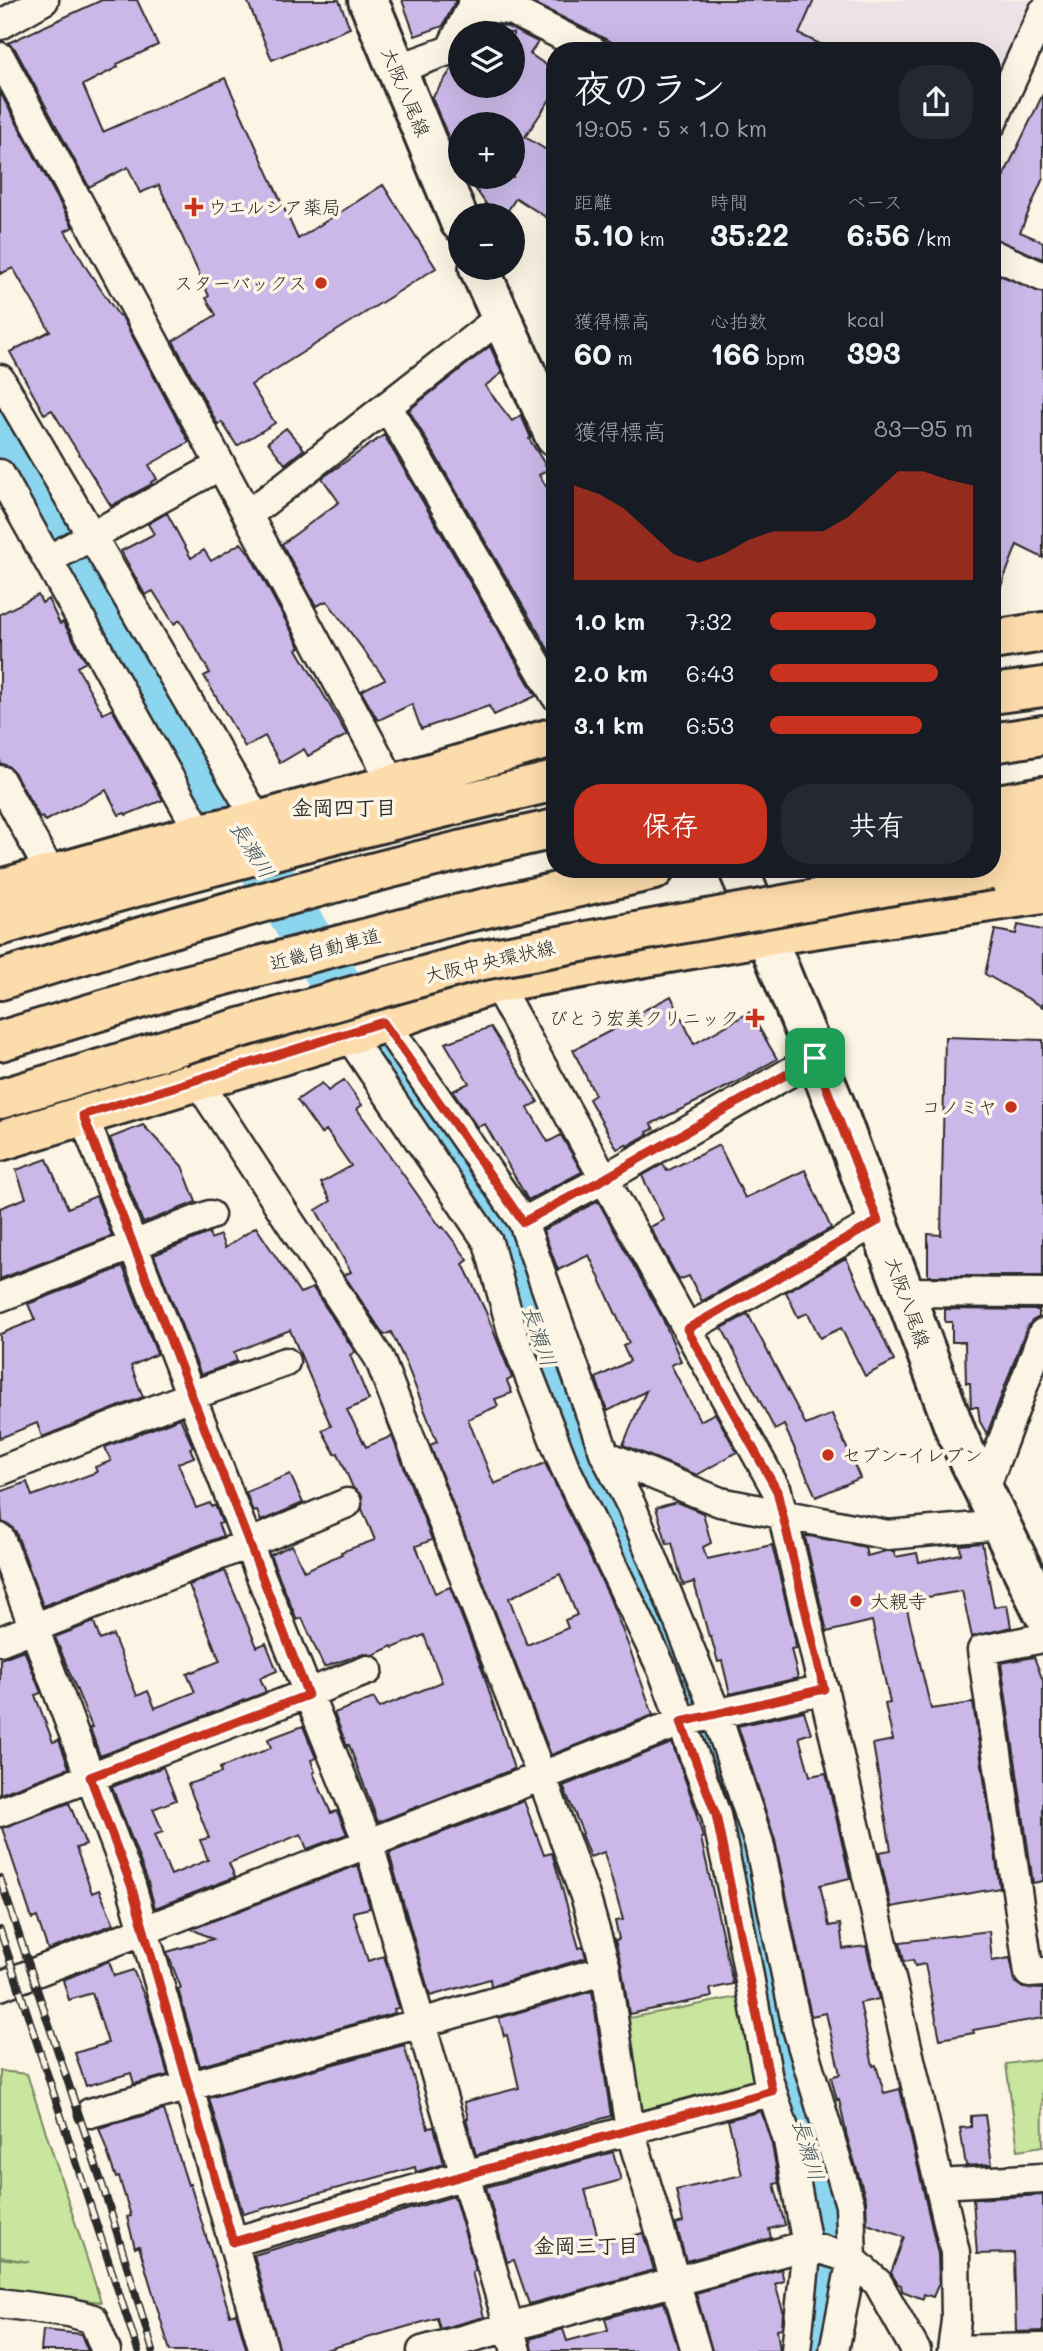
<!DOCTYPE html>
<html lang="ja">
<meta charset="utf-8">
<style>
body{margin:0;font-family:Mali,"Klee One",sans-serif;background:#242831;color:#f1f3f6;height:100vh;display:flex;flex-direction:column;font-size:26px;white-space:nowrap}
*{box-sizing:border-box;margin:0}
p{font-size:23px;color:#9ea1a6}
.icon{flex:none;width:38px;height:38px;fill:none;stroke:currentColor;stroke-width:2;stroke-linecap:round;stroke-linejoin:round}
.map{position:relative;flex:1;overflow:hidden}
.side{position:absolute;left:546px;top:42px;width:455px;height:836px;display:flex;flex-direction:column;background:#171b24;border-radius:28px;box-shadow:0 7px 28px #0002}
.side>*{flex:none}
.tools{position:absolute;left:448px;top:21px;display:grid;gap:14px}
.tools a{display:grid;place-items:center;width:77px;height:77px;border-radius:50%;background:#171b24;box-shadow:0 7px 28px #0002;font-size:35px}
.pin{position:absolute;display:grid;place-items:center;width:60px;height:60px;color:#fff;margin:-30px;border-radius:14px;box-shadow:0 4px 10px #0006}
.round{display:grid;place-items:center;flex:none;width:74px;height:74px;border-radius:28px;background:#242831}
.summary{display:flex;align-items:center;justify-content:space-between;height:119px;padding:0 28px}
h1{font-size:38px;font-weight:700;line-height:52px}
.metrics{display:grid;grid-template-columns:repeat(3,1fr);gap:10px;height:119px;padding:7px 28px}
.metrics div{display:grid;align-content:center}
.metrics b{font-size:30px;font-weight:700}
.metrics small{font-size:19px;font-weight:400}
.metrics p{font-size:19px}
.chart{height:196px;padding:14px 28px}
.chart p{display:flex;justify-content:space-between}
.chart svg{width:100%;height:126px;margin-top:7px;fill:#c8321e;opacity:.7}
.button{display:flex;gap:14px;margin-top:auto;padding:14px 28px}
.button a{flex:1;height:80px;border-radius:28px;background:#c8321e;color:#fff;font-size:28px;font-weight:700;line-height:80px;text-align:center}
.button a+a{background:#242831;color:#f1f3f6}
ul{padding:0 28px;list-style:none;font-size:23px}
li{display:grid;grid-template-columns:112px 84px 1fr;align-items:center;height:52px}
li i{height:18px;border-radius:9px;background:#c8321e}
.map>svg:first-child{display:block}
.built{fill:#ede3e6}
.green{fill:#c8e69d;stroke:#7a8864;stroke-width:2}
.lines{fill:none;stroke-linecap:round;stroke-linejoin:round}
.river{stroke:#8cd5ee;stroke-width:49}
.building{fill:#cbb8e8;stroke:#2b2b2b;stroke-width:2;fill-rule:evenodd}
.minor-casing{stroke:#2b2b2b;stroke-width:33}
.secondary-casing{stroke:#2b2b2b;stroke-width:44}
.primary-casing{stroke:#2b2b2b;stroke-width:44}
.motorway-casing{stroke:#2b2b2b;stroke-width:44}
.minor{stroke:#fcf5e5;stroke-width:28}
.secondary{stroke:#fcf5e5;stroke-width:38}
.primary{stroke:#fddcac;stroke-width:38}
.motorway{stroke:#fddcac;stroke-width:38}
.rail-casing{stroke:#2b2b2b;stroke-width:8}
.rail{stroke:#fcf5e5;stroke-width:5;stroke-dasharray:16;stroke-linecap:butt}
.primary-bridge-casing{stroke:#2b2b2b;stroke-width:44;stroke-linecap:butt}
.primary-bridge{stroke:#fddcac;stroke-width:38}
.route-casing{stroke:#fff;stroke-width:14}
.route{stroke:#c8321e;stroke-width:9}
.poi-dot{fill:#c8321e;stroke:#fcf5e5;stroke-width:2.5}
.labels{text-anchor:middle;stroke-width:7;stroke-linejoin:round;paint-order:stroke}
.street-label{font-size:19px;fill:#2b2b2b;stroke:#fcf5e5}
.poi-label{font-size:19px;fill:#2b2b2b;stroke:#fcf5e5;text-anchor:start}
.neighbourhood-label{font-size:21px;font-weight:bold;fill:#2b2b2b;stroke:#fcf5e5}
.water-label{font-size:21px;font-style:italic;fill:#43565c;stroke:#fcf5e5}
</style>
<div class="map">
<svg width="1043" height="2351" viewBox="0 0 1043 2351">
<rect width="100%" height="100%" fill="#fcf5e5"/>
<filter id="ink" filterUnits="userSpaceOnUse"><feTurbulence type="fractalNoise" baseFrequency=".0143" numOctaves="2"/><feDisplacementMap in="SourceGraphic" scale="14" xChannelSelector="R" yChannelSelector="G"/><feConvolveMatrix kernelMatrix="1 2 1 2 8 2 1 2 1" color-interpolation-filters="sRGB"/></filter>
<g filter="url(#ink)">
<!-- built -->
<path class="built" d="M530,0H1041L992,103V51H621L527,6Z"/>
<!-- green -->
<path class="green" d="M743,1996L762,2090L642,2114L623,2019Z
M1042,2059L1043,2146L1018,2150L1006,2064Z
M0,2071L27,2074L101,2302L0,2290V2258L29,2262L0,2257Z"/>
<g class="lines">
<!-- river -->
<path class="river" d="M0,420L201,768L388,1066L505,1234L565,1411L683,1680L697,1728L740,1851L783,2066L822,2198L829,2264L816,2351"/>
</g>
<!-- building -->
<path class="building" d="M102,0H137L158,45L117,64L118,67L83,85L103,132L225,78L298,239L383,185L436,268L251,385L275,423L237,446L222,422L218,425L173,341L216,315L206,298L209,296L159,185L140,193L128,167L89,187L15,49L8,43Z
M247,0H339L350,28L272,60Z
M402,0H456L443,26L415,36Z
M528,0H814L799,34L835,51H629Z
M482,23L508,27L538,42L530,54L555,71V92L525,137L555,155V223L516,198L505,215H494L467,177H513V124H460V146L449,139L432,98L453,67L460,62V86H513V33H477Z
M0,92L73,227L65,231L87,269L119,316L121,315L189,442L149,465L157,479L151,482L152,484L111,506L52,410L44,414L10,352L50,331L13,268L0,274Z
M1043,94V178L1020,232L1043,242V259L992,238V200Z
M992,272L1043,293V558L1017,545L994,604Z
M490,346L502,373L485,386L512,421L521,415L531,438L529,439L548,469L539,475L555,500V661L409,410Z
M286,428L304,449L285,464L268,442Z
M384,435L536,696L494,715L489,706L421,729L412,704L379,720L377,719L361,691L385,679L327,601L316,606L282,544L339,502L322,478Z
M167,513L191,558L204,550L211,561L241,543L249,553L300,647L297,649L347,735L308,756L304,749L280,763L265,736L245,747L204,676L210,673L180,620L174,624L153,591L145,595L121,551L154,534L148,524Z
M38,595L42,603L48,599L60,624L63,622L86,662L77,667L103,714L112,709L163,800L126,815L125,813L119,815L106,790L45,821L42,817L40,818L14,772L8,766L0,763V614Z
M1018,925L1043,930V1007L985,974L995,930L1016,934Z
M671,996L694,1044L750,1012L777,1059L737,1082L651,1124L654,1129L647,1132L648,1134L627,1146L626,1144L617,1149L589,1099L595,1095L573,1050L630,1021L629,1018Z
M491,1027L538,1102L528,1108L548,1142L561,1135L582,1172L528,1200L485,1124L477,1127L453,1091L469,1083L445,1043Z
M945,1037L1043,1040V1276H928V1234L941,1235Z
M344,1080L362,1105L357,1109L441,1228L443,1227L468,1260L463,1264L485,1310L512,1378L507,1381L512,1393L495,1399L498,1406L468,1419L494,1484L545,1463L608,1594L629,1647L653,1715L551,1755L430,1445L437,1442L406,1363L391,1332L384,1335L344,1275L351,1272L316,1210L331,1201L321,1183L351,1166L326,1130L321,1134L297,1100L322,1083L328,1091ZM560,1574L577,1615L565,1620L568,1628L527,1645L509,1598Z
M143,1125L182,1166L196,1202L143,1223L110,1138Z
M719,1145L745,1198L805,1170L831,1228L702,1301L689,1276L679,1280L650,1227L664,1220L642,1176L663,1164L667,1171Z
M47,1159L68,1208L96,1196L112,1236L0,1279V1208L26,1198L16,1170Z
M598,1201L662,1317L681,1361L671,1365L700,1421L715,1413L737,1452L697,1475L623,1445L646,1391L608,1411L605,1405L596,1378L630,1361L623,1346L629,1343L589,1255L558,1270L543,1230Z
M256,1227L300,1293L313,1288L355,1352L350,1355L369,1400L347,1410L366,1447L392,1436L432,1540L416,1546L435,1593L450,1587L483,1672L514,1769L378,1822L349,1745L347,1746L334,1713L374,1698L379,1708L442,1682L424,1635L393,1648L392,1646L373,1655L362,1654L324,1667L302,1618L297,1620L270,1555L292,1545L304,1571L342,1554L341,1552L375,1540L362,1509V1496L353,1488L338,1453L335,1454L322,1430L331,1426L290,1330L234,1352L237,1361L201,1375L154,1255L209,1233L211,1239L220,1235L225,1248Z
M846,1258L894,1361L865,1376L841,1328L820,1338L808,1313L798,1317L786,1292Z
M123,1267L157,1354L131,1366L143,1397L42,1437L37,1423L0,1438V1334L35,1320L28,1304Z
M945,1309L1039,1310V1317L1032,1321L1027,1327L987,1434L980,1422L978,1407H971L970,1383H966L965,1342H952V1322H945Z
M748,1314L806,1425L832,1414L860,1478L816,1497L784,1425L775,1430L722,1328Z
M180,1418L193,1447L190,1448L194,1457L178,1463L196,1508L210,1503L212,1507L215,1505L222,1523L218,1524L223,1536L43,1606L16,1532L10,1525L2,1522L0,1492L27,1482L32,1496L97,1472L95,1467L111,1461L105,1447Z
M290,1474L303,1503L261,1521L257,1511L253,1512L246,1492Z
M676,1502L703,1513L711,1543L703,1547L707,1559L772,1545L795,1639L796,1648L791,1649L798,1678L730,1694L722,1661L718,1662L711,1637H709L694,1582L683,1585L672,1543L667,1544L656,1508Z
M809,1536L865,1547L867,1556L886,1551H894L895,1557L917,1553L919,1562L961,1554L960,1545L982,1543L994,1607L1007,1605L1011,1627L972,1637L962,1591L905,1601L931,1709L973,1703L1000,1888L891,1907L879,1852L891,1850L873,1744L893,1740L885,1704L890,1703L872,1621L827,1632L805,1537Z
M225,1571L257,1647L266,1643L277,1671L260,1678L266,1692L100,1756L90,1728L92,1727L55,1637L94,1622L100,1640L113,1635L137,1696L148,1691L155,1708L195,1692L187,1674L220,1661L189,1585Z
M24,1650L41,1693L35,1695L53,1742L59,1740L69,1768L0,1794V1659Z
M1034,1657L1043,1681V1881L1033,1883L1001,1663Z
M804,1711L811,1733L799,1737L810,1776L826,1773L850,1878L820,1885L829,1926L840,1924L843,1949L866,1946L879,1999L860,2003L873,2066L876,2065L884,2093L900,2089L938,2254L939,2283L933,2297L924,2294L923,2299L902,2291L901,2285L898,2284L891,2273L904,2237L867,2224L866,2200L847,2137L839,2099L837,2100L831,2077L840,2074L826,2013L811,2016L775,1840L738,1726Z
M303,1726L316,1758L311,1760L315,1772L313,1773L331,1813L337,1811L347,1834L307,1849L301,1834L229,1863L235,1877L155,1908L147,1879L112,1787L163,1767L176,1800L153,1809L163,1832L154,1835L171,1875L208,1860L200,1840L209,1838L188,1784L221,1773L220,1768L271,1748L268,1739Z
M672,1743L697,1813H696L703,1837L701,1838L733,1984L710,1989L712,1997L629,2014L621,1963L615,1940L619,1939L615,1921L623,1920L604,1852L590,1857L581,1834L583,1833L563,1786Z
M524,1801L544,1855L552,1853L579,1948L583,1947L586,1958L491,1986L490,1979L430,1996L389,1853Z
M69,1803L86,1845L76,1848L92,1893L99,1890L114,1924L48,1950L37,1917L32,1919L2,1828Z
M358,1865L370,1908L353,1912L368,1961L384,1956L398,2004V2008L394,2009L395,2013L200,2066L178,1989L181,1988L167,1952L213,1939L192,1929Z
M989,1931L992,1961L1010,1958L1016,1983L1023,1988L1043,1989V2018L973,2030L974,2033L940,2039L925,1964L915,1966L913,1960L904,1962L900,1942Z
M109,1961L114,1976L133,1970L147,2002L168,2075L134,2084L131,2073L86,2086L75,2053L108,2043L92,1993L69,2000L63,1980Z
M592,1991L611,2116L476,2155L466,2118H468L464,2102L519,2088L507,2035L504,2036L499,2018Z
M404,2045L428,2128L434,2127L444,2164L416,2172L415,2167L243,2214L209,2098Z
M164,2110L188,2185L190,2184L230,2315L236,2313L247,2351H170L139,2246L135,2248L127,2217L131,2216L119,2177L116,2178L99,2128Z
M761,2111L772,2145L779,2183L774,2184L785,2225L769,2229L771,2238L686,2261L676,2224L683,2222L676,2190L742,2175L728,2120Z
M985,2115L992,2164L966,2166L960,2128L971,2127V2116Z
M613,2152L621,2180L585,2190L599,2241L608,2239L609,2242L643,2233L654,2270L529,2304L514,2260L507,2262L486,2187Z
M1043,2195V2331L1016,2332L1014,2253L977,2254L973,2199Z
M454,2196L476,2271L472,2272L484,2317L440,2329L437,2318L322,2351H280L254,2255Z
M781,2269L784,2281L775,2284L783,2311L782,2328L777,2329L780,2351H712L696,2293Z
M664,2302L679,2351H532L530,2339L563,2329L567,2341L608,2330L605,2318Z
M43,2330L81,2334L88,2351H41Z"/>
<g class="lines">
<!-- minor casing -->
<g class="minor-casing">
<path id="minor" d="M475,5L513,11L593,51
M0,25L44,0
M0,57L393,784
M397,69L450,50L475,0
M992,123L1043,12
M992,254L1043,277
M0,379L258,821
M387,406L555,695
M0,474L200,833
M248,515L501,317
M48,560L221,465
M0,780L51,874
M496,983L777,1491L955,2252L956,2320L952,2351
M384,1022L523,1222L605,1455L631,1505L716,1713L759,1843L797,2028L850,2205L852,2259L834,2351
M348,1035L488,1242L513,1334L564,1465L662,1669L716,1815L737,1911L768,2079L788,2141L807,2245L796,2351
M197,1080L379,1358L542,1777L586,1899L605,1965L630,2130L696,2351
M83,1115L248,1544L369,1845L516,2351
M523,1222L604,1179L815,1058
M904,1292L1043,1293
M0,1297L210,1215
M687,1329L878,1221
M605,1455L720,1502L888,1535L1001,1525
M0,1471L190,1396L285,1362
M984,1491L1043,1333
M0,1538L131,1885L264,2351
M1043,1638L982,1650L1029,1973L1043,1972
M0,1641L248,1544L347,1503
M0,1812L368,1670
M0,1986L681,1722L824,1689
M90,2113L421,2023L606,1970
M939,2184L1043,2178
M233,2242L465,2175L772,2091
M0,2303L69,2312L93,2319L106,2351
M953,2350L1043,2348
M422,2351L807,2245L852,2259L878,2283L916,2351"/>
</g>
<!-- secondary casing -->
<g class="secondary-casing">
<path id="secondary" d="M368,0L460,222
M479,268L555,437
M739,870L835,1105L957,1435L1043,1612"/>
</g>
<!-- primary casing -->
<g class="primary-casing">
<path id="primary" d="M992,640L1043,632
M992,870L1043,862
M0,889L200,833L258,821L393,784L555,737
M0,926C183,871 369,825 555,781
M0,1099L180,1045
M0,1141L348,1035L496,983L766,936L1043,894"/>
</g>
<!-- motorway casing -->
<g class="motorway-casing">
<path id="motorway" d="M992,694L1043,687
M992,743L1043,735
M992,805L1043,796
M992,832L1043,827
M0,980C183,923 367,870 555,829
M0,1041L179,987L460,914L654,870"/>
</g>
<!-- minor -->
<use href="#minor" class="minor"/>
<!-- secondary -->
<use href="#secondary" class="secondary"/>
<!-- primary -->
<use href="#primary" class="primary"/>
<!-- motorway -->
<use href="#motorway" class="motorway"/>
<!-- rail casing -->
<g class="rail-casing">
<path id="rail" d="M0,1878L104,2190L153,2351
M0,1930L138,2351"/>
</g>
<!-- rail -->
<use href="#rail" class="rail"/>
<!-- primary-bridge casing -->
<g class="primary-bridge-casing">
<path id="primary-bridge" d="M180,1045L477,961L893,885L991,870"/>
</g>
<!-- primary-bridge -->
<use href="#primary-bridge" class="primary-bridge"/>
</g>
</g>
<g class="lines" filter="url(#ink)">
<!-- route casing -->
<g class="route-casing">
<path id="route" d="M383,1022L523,1222L604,1179L815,1058L878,1221L687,1329L777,1491L824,1689L681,1722L716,1815L772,2091L465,2175L233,2242L131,1885L90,1777L308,1695L83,1115Z"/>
</g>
<!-- route -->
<use href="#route" class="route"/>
</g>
<!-- markers -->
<g class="poi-dot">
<path d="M190.5 196.5h7v7h7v7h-7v7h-7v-7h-7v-7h7z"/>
<circle cx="321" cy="283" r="7"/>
<path d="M751.5 1007.5h7v7h7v7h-7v7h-7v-7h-7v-7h7z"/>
<circle cx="1011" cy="1107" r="7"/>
<circle cx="828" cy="1455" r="7"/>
<circle cx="856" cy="1601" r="7"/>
</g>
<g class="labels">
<!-- street labels -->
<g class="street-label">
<text transform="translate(406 92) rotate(67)" y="7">大阪八尾線</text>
<text transform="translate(325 949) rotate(-15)" y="7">近畿自動車道</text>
<text transform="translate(490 961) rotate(-13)" y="7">大阪中央環状線</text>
<text transform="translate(908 1302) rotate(70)" y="7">大阪八尾線</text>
</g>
<!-- poi labels -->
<g class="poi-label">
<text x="208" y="214">ウエルシア薬局</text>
<text x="307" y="290" text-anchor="end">スターバックス</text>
<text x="739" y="1025" text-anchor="end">びとう宏美クリニック</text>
<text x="997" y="1114" text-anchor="end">コノミヤ</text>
<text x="842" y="1462">セブン-イレブン</text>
<text x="870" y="1608">大親寺</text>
</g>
<!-- neighbourhood labels -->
<g class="neighbourhood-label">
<text x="344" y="815">金岡四丁目</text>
<text x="586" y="2253">金岡三丁目</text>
</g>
<!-- water labels -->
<g class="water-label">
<text transform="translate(252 850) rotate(58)" y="7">長瀬川</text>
<text transform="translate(539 1336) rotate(71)" y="7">長瀬川</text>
<text transform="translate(808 2150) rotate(74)" y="7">長瀬川</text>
</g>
</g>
</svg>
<div class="tools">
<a><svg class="icon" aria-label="layers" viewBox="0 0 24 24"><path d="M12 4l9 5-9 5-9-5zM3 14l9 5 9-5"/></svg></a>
<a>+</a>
<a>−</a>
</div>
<div class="pin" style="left:815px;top:1058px;background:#1e9e55"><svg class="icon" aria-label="arrive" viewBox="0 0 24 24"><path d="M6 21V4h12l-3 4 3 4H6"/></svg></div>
<section class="side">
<div class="summary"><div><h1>夜のラン</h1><p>19:05 · 5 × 1.0 km</p></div><a class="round"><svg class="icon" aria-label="share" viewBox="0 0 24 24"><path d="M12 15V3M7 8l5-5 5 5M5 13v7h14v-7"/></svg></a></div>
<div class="metrics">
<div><p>距離</p><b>5.10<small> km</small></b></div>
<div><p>時間</p><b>35:22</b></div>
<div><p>ペース</p><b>6:56<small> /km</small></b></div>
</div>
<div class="metrics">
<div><p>獲得標高</p><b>60<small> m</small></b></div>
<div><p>心拍数</p><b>166<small> bpm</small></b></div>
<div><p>kcal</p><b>393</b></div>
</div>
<div class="chart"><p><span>獲得標高</span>83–95 m</p>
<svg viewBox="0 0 160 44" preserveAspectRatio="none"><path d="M0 44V11L10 14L20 19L30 27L40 35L50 38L60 35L70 30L80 27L90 27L100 27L110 22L120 14L130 6L140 6L150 9L160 11V44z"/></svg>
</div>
<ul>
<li><b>1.0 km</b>7:32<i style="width:52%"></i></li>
<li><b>2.0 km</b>6:43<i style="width:83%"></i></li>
<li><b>3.1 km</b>6:53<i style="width:75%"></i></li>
</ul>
<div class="button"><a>保存</a><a>共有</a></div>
</section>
</div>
